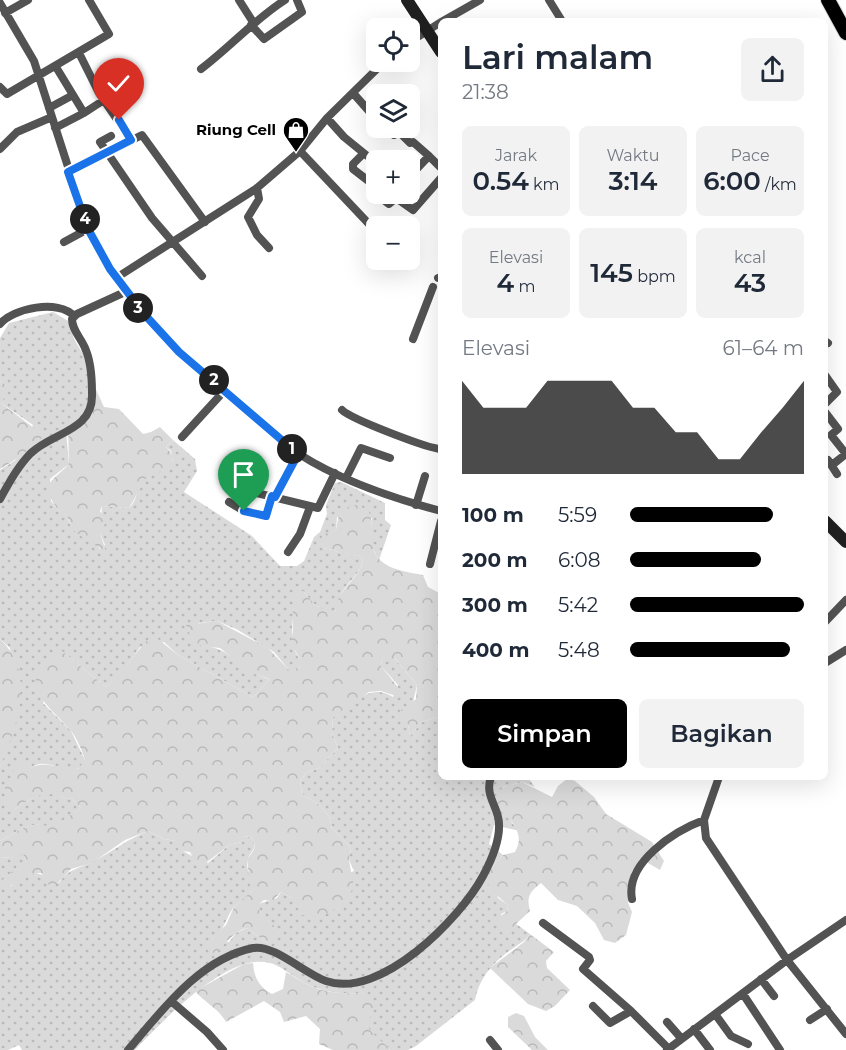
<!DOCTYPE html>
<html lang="id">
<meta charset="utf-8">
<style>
body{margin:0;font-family:Montserrat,sans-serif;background:#f2f2f3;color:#1f2937;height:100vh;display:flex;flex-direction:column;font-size:22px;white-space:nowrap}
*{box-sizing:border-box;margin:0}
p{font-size:20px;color:#747a83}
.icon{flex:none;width:33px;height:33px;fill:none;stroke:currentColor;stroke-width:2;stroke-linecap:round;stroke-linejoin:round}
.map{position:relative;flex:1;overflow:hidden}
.drawer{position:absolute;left:438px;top:18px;width:390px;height:762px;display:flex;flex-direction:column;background:#fff;border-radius:9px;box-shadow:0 6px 24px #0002}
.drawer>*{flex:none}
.controls{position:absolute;left:366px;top:18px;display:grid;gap:12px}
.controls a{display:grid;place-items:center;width:54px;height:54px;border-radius:9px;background:#fff;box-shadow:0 6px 24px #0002;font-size:30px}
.pin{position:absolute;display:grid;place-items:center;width:51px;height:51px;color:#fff;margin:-62px -26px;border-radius:50% 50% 50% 0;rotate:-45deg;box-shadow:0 0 6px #0007}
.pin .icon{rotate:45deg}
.km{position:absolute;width:30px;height:30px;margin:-15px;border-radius:50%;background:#222;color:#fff;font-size:16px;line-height:30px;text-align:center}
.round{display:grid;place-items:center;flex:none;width:63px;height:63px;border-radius:9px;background:#f2f2f3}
.head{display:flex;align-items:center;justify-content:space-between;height:102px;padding:0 24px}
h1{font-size:33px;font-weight:600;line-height:45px}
.figures{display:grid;grid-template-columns:repeat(3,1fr);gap:9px;height:102px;padding:6px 24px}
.figures div{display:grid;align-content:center;border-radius:9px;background:#f2f2f3;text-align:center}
.figures b{font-size:26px;font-weight:600}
.figures small{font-size:16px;font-weight:400}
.figures p{font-size:16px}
.chart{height:168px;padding:12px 24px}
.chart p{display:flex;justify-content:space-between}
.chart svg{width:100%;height:108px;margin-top:6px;fill:#000;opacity:.7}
.action{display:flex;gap:12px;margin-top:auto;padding:12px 24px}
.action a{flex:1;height:69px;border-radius:9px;background:#000;color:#fff;font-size:24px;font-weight:600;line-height:69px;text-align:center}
.action a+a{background:#f2f2f3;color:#1f2937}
ul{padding:0 24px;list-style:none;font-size:20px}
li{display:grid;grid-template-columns:96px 72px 1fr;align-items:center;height:45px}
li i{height:15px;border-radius:8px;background:#000}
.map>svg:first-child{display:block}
.grass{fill:url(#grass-dots)}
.forest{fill:url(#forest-crowns)}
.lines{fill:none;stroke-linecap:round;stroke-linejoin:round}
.primary-casing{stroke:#dbdbdb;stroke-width:16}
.street{stroke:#535353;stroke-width:8}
.secondary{stroke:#202020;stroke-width:12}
.primary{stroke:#000;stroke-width:14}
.route-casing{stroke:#fff;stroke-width:12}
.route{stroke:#1a73e8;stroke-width:8}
.labels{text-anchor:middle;stroke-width:5;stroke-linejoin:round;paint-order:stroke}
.poi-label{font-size:15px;font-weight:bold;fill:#000;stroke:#fff;text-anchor:end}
</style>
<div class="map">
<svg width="846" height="1050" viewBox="0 0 846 1050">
<defs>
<pattern id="grass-dots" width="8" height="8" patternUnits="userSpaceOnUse" patternTransform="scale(1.5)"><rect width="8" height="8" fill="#dadada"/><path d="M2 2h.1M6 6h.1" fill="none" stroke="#b9b9b9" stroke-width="1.8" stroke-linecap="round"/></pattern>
<pattern id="forest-crowns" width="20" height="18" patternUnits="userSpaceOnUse" patternTransform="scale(1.5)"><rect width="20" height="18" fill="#dadada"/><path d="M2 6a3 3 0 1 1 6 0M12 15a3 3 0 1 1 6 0" fill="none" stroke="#b9b9b9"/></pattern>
</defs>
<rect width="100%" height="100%" fill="#fff"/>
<!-- grass -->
<path class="grass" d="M53,312L70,322L74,339L89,364L94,410L85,421L66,431L69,464L50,479L51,501L59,511L65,512C74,540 88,531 100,549L105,545L100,533L102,506L129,508C138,500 137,486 145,478C154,470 165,469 173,461L171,451L166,447L173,440L195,459L197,471L184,492L252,536L280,566H297L304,561L314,537L320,532L327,514L326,505L335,483L341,482L385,503V520L391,525L379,560L372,547V518L337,517L336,530L330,533L322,548L334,550L347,556L359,555L363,560C360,576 345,583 340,597C337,604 338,609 332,615L315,605L303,591L294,600C295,618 286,643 300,659V666L295,670H289L274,652L236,629L217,621L198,623L201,646C232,646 241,673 270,679L253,697L178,655L164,642L140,647L119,677L106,687L63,652L43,703L71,731L85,760C80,778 59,765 45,764C40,763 36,765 31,767L26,764H14V810C23,802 35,797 46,792L72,799L81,808L59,824L47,827C31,819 13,835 0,841V767L17,710L10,648L0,639V470L16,460L33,425L1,403L6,385L0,380V338L9,323Z
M392,655L417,685L408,724L410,736L422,722L441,716V777H527L535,787L522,782L503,787L512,823L520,831L494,825L489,844L503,855L490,869L498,898L508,905L507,911L501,914L506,933L515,923L530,934C525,941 522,942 515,947C495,960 479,977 475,1000L416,1046L408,1050H390C385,1043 377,1041 372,1035C363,1024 365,1006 364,993C338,994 320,993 298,979C290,974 279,965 270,963C228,951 161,1023 135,1050H22L19,1045L8,1050H0V857L11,858L23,853L26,860L22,866L16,868L10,887C34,867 33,871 59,883C69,868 79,869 94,861C113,851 128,839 148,831L164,839L177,841V847C181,851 201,860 208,863L229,845L242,842L244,836L252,838C260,850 247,852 247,863C247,872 253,882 251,891C249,900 239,901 234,907C225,918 226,930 212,938L229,942L236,933L247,928L267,943L276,929L259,910L258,904L277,898L281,892L292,898L354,871L349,860L351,848L332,828L329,816L318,804L302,794L300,781L307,772L319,768L338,748L332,733L333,717C350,705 371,682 393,697L398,685L381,666L382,659Z"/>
<!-- forest -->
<path class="forest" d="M0,380L6,385L8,392L1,403L43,435L38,446L0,469Z
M93,383L104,407L119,409L143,434L151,432L160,427L173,440L166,447C172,453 175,458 171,467L147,477L129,508L102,506L100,511L106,522L100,533L106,551C102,550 79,535 74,531L65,513L59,511C38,483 51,483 69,464L68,428L72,423L85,421L93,413L86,390L89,384Z
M352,505H359L369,512C373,521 372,531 372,541C373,568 402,571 423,575L428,587L441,594V716L422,722L410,736L408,724L399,712L416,699L417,685L393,656L382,659L381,666L401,691L399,697L381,691L369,692L333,717L332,733L338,748L319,768L307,772L300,781L302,794L318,804L329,816L332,828L351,848L349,860L354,887C342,907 325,921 302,915L292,898L281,892L272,901L264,900L259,904V910L277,929L274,941L267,943L247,928C234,931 225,945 214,953L207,950L212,938L226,925L234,907L251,892L247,859C253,852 258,847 252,838L245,836L242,842L229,845L202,866L196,863L190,852L181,851L176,847V841L164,839L148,831L125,840L92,863L71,869L54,887L48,884L41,873C25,872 18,887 3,887L1,881L26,860L23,854L11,858L0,857V841C13,835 31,819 47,826L59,823L81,808L72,799L46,793C35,797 23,802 14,810L8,807L5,787L14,778V764L18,759L24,758L31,767C48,761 61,769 78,769L85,760C83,753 76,736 71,731C47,702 10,683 62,651L106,687C125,673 134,651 153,635L178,655L253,697L270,679L251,673L220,648L201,646L191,638L186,625L217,621L268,648L289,670H295L300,666V659L290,642C297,627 289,609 296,594L303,591L315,605L332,614L336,610C335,591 360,579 363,560L359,555L347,557L334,550L322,548L320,541L323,534L336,530C340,514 335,514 352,505Z
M0,639C37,673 17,726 0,767Z
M568,778L575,781L594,797L606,814L652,842L664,861L660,870L641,859L632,871L629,884L628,903L632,912L626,935L615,943L604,940L595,923L577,906L558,900L541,883C530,892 526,896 530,911L506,933L500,932L497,919L507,911L508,905L488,888L490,869L503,855L515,852C532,823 485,808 500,790C505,784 515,785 522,782L552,797L558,786Z
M530,934L554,952L546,961L547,968L570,990L555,1006L546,1011L528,1004L490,968L524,942Z
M253,963C254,977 259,987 272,994L283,989L286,972C318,992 327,994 364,993L374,1007L367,1025C373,1037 382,1039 390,1050H333L319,1044L320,1029L306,1016L284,1022L280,1012L264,1001L226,1022C218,1008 205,1003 195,991L244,964Z
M516,1013L524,1016L535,1037L548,1050H532L508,1027V1017Z"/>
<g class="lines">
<!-- primary casing -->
<g class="primary-casing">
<path id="primary" d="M828,0L846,33"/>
</g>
<!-- street -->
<path class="street" d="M239,0L253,22
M549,0L562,21
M0,3L34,61L88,229L110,269L145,315L179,352L299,454C341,481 392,498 441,511
M5,13L28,0
M443,21L480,0
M251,25L264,39L302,12L297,0
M410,42L441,22
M79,53L99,93L131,140
M201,69C230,47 254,20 285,0
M0,87L7,94L109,34L89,0
M353,93L376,119
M49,108L73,95
M84,113L104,100
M327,118L344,137L376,163
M55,128L84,113L56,67
M385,128L394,135L399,132L410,143L413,142L429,156
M111,136L100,142L152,218L202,276
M0,149L17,132L52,117
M300,151L369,224
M363,154L353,164V169L375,186L373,192L389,204L396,198L413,210L441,178
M68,172L142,135L205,222
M410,176L429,156L441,168
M257,188L259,199L248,217L257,235L269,248
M64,242L88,229
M116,278L257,188L300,151L327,118L384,62
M438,278L441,277
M0,324C13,308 59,299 74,316
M413,339L433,287
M825,341L828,343
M825,375L837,392L825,404
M342,410C351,419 429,449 441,449
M825,412L838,429L831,435L846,454L832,465
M182,437L225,390
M825,462L828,460L837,474
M346,478L361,448L390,458
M244,490L318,508L335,473
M275,497L299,454
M0,499C9,483 18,466 31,453C53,432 94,431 92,393C92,379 91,361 85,348C81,338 72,330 72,319L77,314L125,292
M229,502L244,511L265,516L272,496
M416,505L425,476
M288,552L300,534L310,507
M430,564L441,521
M825,622L846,600
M825,663L846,650
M719,777L704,820L706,838L787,960L846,1034
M632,899C625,863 674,831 704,820
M543,923L589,957L590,960L583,969L631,1011
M761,979L774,996
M743,994L780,1050
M171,1001L207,1032L223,1050
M593,1006L610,1023L631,1011L668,1048
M715,1014L731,1036L748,1044
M810,1020L827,1009
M667,1022L681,1038
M694,1029L710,1050
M490,1040L498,1050
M128,1050C161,1012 199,959 253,948C274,944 305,974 326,981C380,1000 460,919 483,876C491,861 500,842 499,824C499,807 484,796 491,777
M667,1050L787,960L846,920"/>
<!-- secondary -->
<path class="secondary" d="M407,0L441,52
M825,521L846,542"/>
<!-- primary -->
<use href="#primary" class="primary"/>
</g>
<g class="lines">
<!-- route casing -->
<g class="route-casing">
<path id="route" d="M119,120L131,140L68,172L88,229L110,269L145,315L179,352L298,454L275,497L272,496L266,516L244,511"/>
</g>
<!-- route -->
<use href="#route" class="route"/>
</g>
<!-- icons -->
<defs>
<g id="shop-pin" transform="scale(1.35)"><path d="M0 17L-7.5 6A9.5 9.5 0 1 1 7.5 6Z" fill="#000" stroke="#fff"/><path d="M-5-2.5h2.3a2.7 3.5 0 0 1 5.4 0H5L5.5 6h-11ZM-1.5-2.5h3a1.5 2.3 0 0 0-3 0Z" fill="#fff"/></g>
</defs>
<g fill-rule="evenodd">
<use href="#shop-pin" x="296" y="130"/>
</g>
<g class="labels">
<!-- poi labels -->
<g class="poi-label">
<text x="276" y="135">Riung Cell</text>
</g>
</g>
</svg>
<div class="controls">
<a><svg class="icon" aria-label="locate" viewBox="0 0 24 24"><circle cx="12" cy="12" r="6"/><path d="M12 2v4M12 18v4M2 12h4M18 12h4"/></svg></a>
<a><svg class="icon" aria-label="layers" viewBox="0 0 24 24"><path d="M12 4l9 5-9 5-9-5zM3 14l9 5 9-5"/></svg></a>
<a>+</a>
<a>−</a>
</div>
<div class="pin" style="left:244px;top:511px;background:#1e9e55"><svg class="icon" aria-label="arrive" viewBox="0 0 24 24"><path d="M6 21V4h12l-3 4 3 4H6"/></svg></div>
<div class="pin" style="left:119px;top:120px;background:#d93025"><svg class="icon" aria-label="check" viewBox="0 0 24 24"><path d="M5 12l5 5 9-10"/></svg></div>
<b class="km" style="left:292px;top:449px">1</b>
<b class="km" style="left:214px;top:380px">2</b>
<b class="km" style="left:138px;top:308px">3</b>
<b class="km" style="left:85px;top:219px">4</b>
<section class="drawer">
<div class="head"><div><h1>Lari malam</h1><p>21:38</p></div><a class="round"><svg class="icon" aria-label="share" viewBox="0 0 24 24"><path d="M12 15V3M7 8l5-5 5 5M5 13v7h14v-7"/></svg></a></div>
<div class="figures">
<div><p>Jarak</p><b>0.54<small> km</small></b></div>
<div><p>Waktu</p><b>3:14</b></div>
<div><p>Pace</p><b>6:00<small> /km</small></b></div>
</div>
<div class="figures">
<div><p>Elevasi</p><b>4<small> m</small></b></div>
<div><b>145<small> bpm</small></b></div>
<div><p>kcal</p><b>43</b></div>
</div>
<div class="chart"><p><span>Elevasi</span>61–64 m</p>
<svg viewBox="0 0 160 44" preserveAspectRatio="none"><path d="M0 44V6L10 17L20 17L30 17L40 6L50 6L60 6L70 6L80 17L90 17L100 27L110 27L120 38L130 38L140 27L150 17L160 6V44z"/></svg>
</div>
<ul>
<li><b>100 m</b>5:59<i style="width:82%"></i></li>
<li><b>200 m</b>6:08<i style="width:75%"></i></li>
<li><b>300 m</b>5:42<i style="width:100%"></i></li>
<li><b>400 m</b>5:48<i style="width:92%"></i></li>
</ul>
<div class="action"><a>Simpan</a><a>Bagikan</a></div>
</section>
</div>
